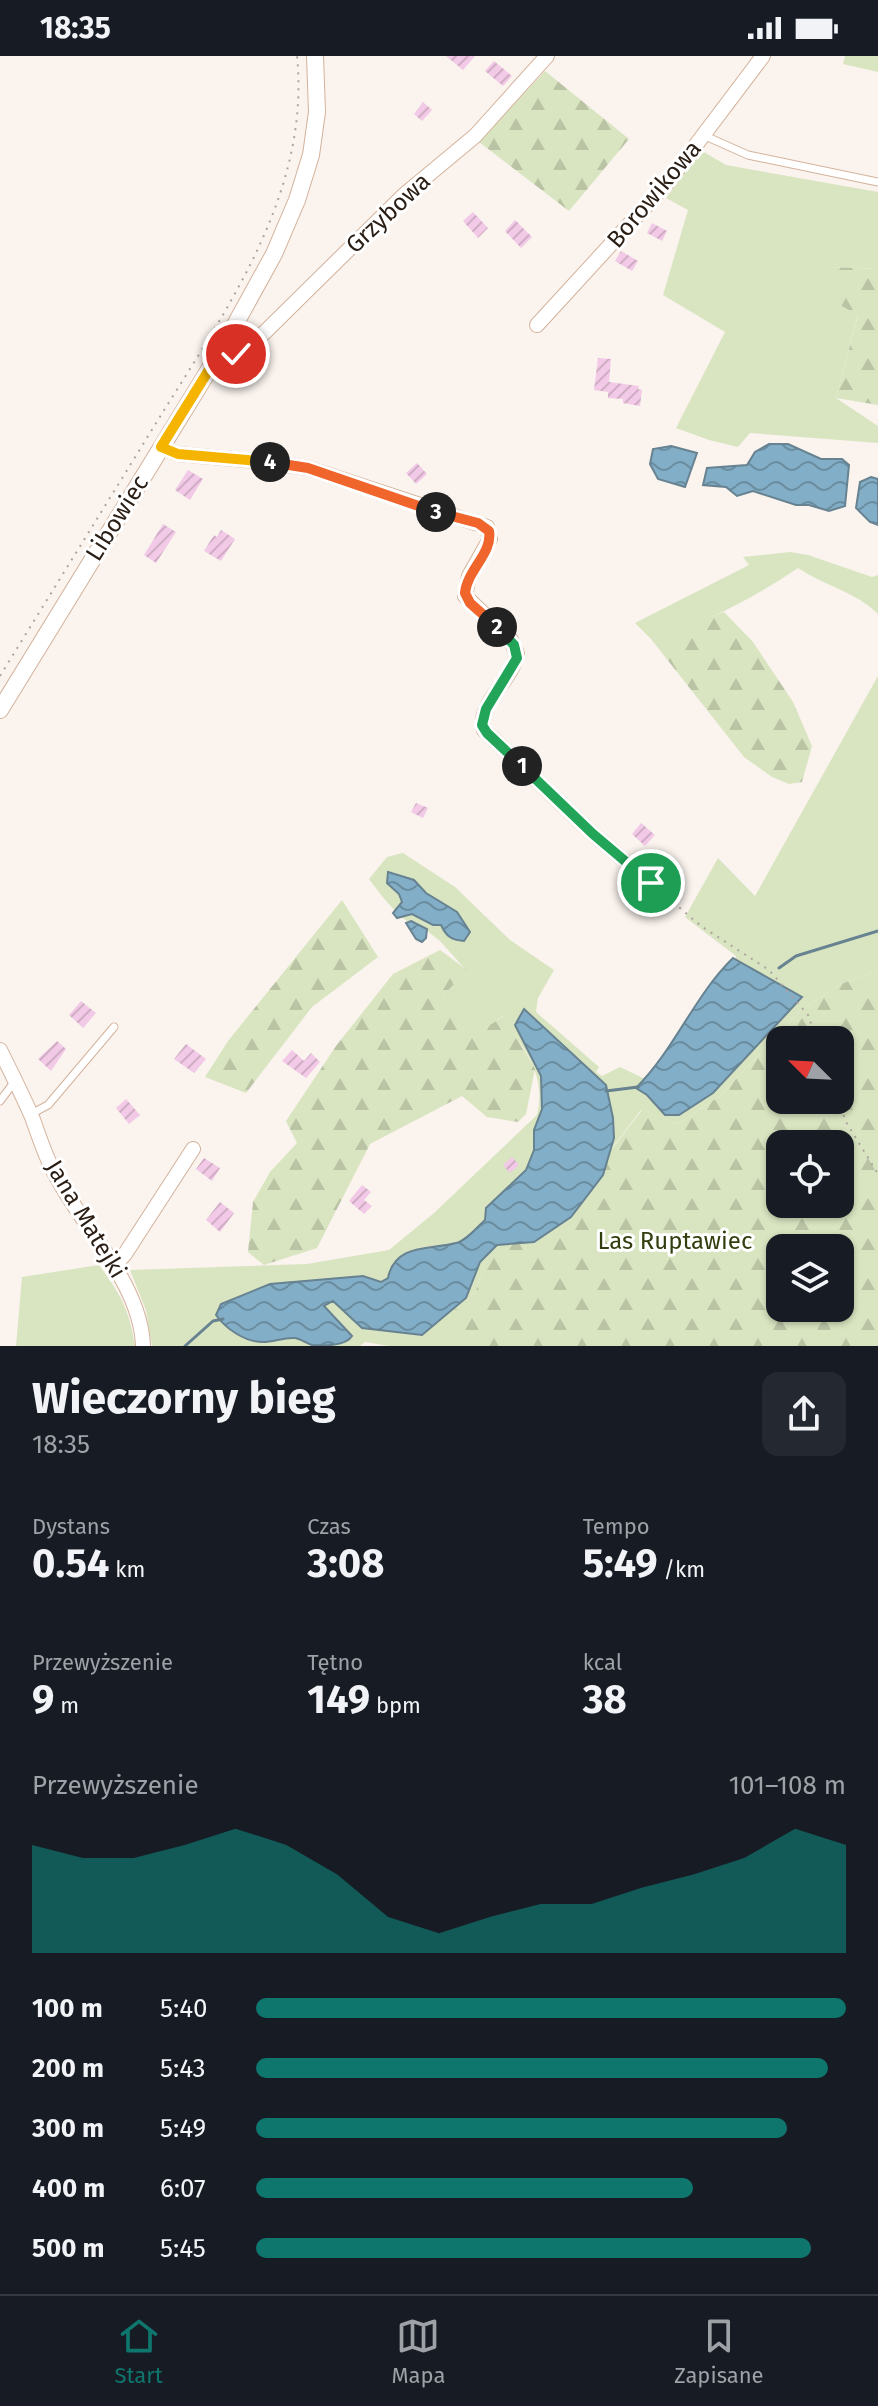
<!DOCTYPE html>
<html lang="pl">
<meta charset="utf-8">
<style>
body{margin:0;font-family:"Fira Sans",sans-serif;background:#242831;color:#f1f3f6;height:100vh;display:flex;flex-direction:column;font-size:30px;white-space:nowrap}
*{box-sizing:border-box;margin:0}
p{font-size:26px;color:#9ea1a6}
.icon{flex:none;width:44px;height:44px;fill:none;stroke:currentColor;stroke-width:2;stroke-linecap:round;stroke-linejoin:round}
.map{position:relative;height:1290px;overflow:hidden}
.panel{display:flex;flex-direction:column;background:#171b24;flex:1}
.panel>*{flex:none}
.needle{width:52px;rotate:294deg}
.controls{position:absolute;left:766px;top:970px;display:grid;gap:16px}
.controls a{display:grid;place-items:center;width:88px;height:88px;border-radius:16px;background:#171b24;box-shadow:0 2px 6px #0004;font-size:40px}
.pin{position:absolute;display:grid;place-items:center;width:68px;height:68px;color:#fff;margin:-34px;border:4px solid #fff;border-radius:50%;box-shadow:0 2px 8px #0007}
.km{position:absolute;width:40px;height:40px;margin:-20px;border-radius:50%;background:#222;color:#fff;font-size:22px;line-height:40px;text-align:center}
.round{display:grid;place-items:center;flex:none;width:84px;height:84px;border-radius:16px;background:#242831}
.overview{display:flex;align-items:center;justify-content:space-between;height:136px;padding:0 32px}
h1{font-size:44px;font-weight:700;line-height:60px}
.stats{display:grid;grid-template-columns:repeat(3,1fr);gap:12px;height:136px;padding:8px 32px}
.stats div{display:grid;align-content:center}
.stats b{font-size:40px;font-weight:700}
.stats small{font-size:22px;font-weight:400}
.stats p{font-size:22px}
.chart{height:224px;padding:16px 32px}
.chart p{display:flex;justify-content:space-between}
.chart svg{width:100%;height:144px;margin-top:8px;fill:#0f766e;opacity:.7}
ul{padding:0 32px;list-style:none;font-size:26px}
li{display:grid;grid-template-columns:128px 96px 1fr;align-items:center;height:60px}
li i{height:20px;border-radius:10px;background:#0f766e}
.status{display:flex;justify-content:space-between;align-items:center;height:56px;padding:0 40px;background:#171b24;direction:ltr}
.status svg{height:22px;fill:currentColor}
.menu{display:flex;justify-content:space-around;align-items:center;height:112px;border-top:2px solid #363941;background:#171b24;font-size:22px;color:#9ea1a6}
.menu a{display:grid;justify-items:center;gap:4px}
.menu .active{color:#0f766e}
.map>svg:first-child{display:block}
.green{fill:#d9e5c1}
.forest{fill:url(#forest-firs);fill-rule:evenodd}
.water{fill:url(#water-waves);stroke:#678291;stroke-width:2}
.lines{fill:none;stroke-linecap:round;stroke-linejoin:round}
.stream{stroke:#678291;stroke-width:3}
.building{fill:url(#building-hatch)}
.service-casing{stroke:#d3b29b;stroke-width:9}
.minor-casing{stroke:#d3b29b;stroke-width:16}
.tertiary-casing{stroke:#d3b29b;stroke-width:18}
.path{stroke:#ada49e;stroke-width:2;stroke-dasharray:2 6;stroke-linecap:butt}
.service{stroke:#fff;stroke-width:7}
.minor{stroke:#fff;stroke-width:14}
.tertiary{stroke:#fff;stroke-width:16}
.split-1-casing{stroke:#fff;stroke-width:16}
.split-2-casing{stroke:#fff;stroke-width:16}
.split-3-casing{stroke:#fff;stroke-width:16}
.split-4-casing{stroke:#fff;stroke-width:16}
.split-5-casing{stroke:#fff;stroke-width:16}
.split-6-casing{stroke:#fff;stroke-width:16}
.split-1{stroke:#22a559;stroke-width:10}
.split-2{stroke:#22a559;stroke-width:10}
.split-3{stroke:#f0652b;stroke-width:10}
.split-4{stroke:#f0652b;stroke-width:10}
.split-5{stroke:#f5b400;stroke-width:10}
.split-6{stroke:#f5b400;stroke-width:10}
.labels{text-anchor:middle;stroke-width:6;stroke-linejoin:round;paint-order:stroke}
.street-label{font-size:24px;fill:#291d14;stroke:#fff}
.park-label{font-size:24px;fill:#323e0e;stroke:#fff}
</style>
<div class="status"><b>18:35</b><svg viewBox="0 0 49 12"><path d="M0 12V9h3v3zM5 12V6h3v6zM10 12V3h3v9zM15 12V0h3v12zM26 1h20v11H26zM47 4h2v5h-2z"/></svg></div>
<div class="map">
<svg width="878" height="1290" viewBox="0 0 878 1290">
<defs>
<pattern id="forest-firs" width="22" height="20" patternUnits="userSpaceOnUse" patternTransform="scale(2)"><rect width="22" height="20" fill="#d9e5c1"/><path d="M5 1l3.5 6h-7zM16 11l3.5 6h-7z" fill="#bac4a5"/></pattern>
<pattern id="water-waves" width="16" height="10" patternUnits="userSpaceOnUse" patternTransform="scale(2)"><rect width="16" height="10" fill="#82aec7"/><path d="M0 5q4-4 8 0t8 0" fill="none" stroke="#6a8da0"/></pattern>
<pattern id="building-hatch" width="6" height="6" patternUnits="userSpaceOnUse" patternTransform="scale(2)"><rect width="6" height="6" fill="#f2cae7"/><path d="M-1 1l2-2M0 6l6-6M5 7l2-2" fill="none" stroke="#d0adc5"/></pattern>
</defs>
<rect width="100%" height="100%" fill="#faf3ee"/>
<!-- green -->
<path class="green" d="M845,0H878V16L843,8Z
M702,95L726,109L878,136V213L830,211L858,258L836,342L878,370V387L750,377L738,391L709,384L676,372L725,276L663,239L688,154L666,142Z
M790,496L808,499L872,521L878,519V558C858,537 823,529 798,512C752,543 704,568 651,583L635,567L749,509L743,501Z
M878,620V914L841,928L801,954L720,1040L678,1068L641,1054L564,1155L487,1198L476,1235L453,1256L454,1290H389L365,1286L360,1290H152L146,1254L130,1214L307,1208L389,1194L434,1157L537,1059C547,1018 524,994 503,960L477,978L451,954L443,940L466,914L440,885L416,866L409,867C392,854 382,840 369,823L387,801L403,797L455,831L510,884L554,914L538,942L536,956L599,1011L596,1016L602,1020L620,1011L647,1024L733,914L736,900L685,861L718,802L755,840Z
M99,1209C121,1239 129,1253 135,1290H16L22,1221Z"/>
<!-- forest -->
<path class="forest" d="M545,15L629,83L569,155L479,86Z
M830,211L878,213V349L836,342L858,259L831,244Z
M724,556L753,586L793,646L812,690L802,726L789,728L772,721L744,701L651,583Z
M342,844L378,901L312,951L246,1037L205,1021L228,985Z
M440,894L467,914L443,940L477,977L504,960L535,1013L526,1058L518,1066L487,1061L462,1040L370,1088L317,1192L264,1209L248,1196L253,1146L270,1116L297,1087L286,1065L336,990L393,918Z
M878,914V1290H454L452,1256L476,1235L487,1197L564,1155L642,1054L678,1068L720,1040L801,954L841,928ZM780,984H840V1044H780ZM780,1088H840V1148H780ZM780,1192H840V1252H780Z"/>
<!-- water -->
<path class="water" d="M769,388H788L821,403H842L849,409L845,450L829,455L809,449H796L753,435L737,440L726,431L703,429L707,412L747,409L755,396Z
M671,390L697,397L685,431L658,423L650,408L653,393Z
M871,421L878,423V469L870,466L856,452L860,426Z
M388,816L414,824L426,837L457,856L470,876L464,885C451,884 446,880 441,869H433L412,858L397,862L393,857L402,846L399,838L387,827Z
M411,865L427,873L426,882L422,886L416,883L406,867Z
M733,902L802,941L713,1037L679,1059H665L647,1039L636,1032C675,993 694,940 733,902Z
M524,953L606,1029L613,1062L614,1082L603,1119L571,1161L534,1186L497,1189L480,1206L466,1242L422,1279L362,1272L333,1245L324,1250L352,1280C346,1290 324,1290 312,1289C306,1287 301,1283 295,1282C284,1281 274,1286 263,1286C245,1286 226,1273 216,1259L221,1248L270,1228L363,1220L381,1226L388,1222C395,1187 430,1194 456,1187C466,1185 477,1171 485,1164L486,1152L526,1114L534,1094V1074L542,1053L541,1020L515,969Z"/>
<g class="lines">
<!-- stream -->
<path class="stream" d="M779,912L796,900L878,875
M606,1035L638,1031
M185,1290L213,1265L223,1263"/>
</g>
<!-- building -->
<path class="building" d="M446,0H475L463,14Z
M494,5L512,20L503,30L485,15Z
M423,46L432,54L422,65L414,58Z
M473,156L488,172L478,182L463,165Z
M515,164L532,181L521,192L505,175Z
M652,167L667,175L662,185L647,177Z
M621,195L638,205L632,215L615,205Z
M598,302L611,303L609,326L639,330L638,333L642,334L640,350L623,347V343L608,342V336L594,334Z
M417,407L427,418L416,428L406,417Z
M188,414L203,423L190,444L175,434Z
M163,468L176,476L156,507L144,499Z
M221,474L235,483L221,505L204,495L214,479L217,481Z
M416,747L428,752L423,762L411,756Z
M641,767L655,779L645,790L632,778Z
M81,945L96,957L83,972L69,959Z
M57,985L66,993L51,1015L38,1003Z
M186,988L206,1003L194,1017L174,1003Z
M292,994L304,1005L311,997L320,1006L306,1022L282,1005Z
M126,1043L140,1059L129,1068L116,1052Z
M512,1101L519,1109L510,1117L503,1109Z
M204,1102L220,1112L212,1125L196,1113Z
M362,1129L371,1136L364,1144L372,1150L364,1158L349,1145Z
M220,1146L234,1157L220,1176L206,1164Z"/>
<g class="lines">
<!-- service casing -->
<g class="service-casing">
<path id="service" d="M703,79L748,99L878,126
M0,1045L15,1025
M31,1058L48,1049L114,971"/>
</g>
<!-- minor casing -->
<g class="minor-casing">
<path id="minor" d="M537,269L668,126L763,0
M220,296H243L266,275L404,139L475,80L547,0
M161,391L178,398L268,406L308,412L487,471L490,483L469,520L465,540L511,584L517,598C513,623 476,649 484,674L593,778L651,827
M0,994C11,1016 22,1038 32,1061C39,1080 45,1100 55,1118C83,1172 141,1228 143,1290
M113,1211L125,1198L193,1093"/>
</g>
<!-- tertiary casing -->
<g class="tertiary-casing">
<path id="tertiary" d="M0,654L220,296L274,198L297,144L311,99L317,56L315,0"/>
</g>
<!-- path -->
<path class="path" d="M0,620C51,537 102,455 153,372C223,258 311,140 297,0
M661,836L701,870L769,914L808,959L817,984
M838,1044L846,1066L878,1118"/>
<!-- service -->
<use href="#service" class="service"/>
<!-- minor -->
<use href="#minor" class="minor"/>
<!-- tertiary -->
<use href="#tertiary" class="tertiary"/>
</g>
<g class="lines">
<!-- split-1 casing -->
<g class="split-1-casing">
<path id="split-1" d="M522,710L593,778L651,827"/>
</g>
<!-- split-2 casing -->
<g class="split-2-casing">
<path id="split-2" d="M497,571L514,589L517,602L486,653L482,669L487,677L522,710"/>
</g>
<!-- split-3 casing -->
<g class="split-3-casing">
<path id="split-3" d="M436,456L478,467L489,475C493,497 467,514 465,537L470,547L497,571"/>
</g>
<!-- split-4 casing -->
<g class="split-4-casing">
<path id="split-4" d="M270,406L308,412L436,456"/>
</g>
<!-- split-5 casing -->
<g class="split-5-casing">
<path id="split-5" d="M194,338L161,391L178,398L270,406"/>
</g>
<!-- split-6 casing -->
<g class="split-6-casing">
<path id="split-6" d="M194,338L220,296L236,298"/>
</g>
<!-- split-1 -->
<use href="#split-1" class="split-1"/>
<!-- split-2 -->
<use href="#split-2" class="split-2"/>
<!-- split-3 -->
<use href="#split-3" class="split-3"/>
<!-- split-4 -->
<use href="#split-4" class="split-4"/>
<!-- split-5 -->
<use href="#split-5" class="split-5"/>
<!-- split-6 -->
<use href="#split-6" class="split-6"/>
</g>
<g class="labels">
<!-- street labels -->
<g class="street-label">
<text transform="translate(654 138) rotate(-50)" y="8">Borowikowa</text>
<text transform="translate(388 157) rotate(-43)" y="8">Grzybowa</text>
<text transform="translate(117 462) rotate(-58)" y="8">Libowiec</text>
<text transform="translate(86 1163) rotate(59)" y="8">Jana Matejki</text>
</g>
<!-- park labels -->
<g class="park-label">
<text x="675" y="1193">Las Ruptawiec</text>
</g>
</g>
</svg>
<div class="controls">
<a><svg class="needle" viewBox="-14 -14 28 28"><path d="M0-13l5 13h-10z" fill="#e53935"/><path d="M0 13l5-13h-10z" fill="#9ea1a6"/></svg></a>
<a><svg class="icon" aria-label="locate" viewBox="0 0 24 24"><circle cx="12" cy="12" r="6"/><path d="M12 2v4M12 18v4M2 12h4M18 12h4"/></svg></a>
<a><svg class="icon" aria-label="layers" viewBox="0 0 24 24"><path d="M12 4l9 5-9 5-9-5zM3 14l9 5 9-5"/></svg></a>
</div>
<div class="pin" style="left:651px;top:827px;background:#1e9e55"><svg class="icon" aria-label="arrive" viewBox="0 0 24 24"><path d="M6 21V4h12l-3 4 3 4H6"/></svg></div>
<div class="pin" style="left:236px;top:298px;background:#d93025"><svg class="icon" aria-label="check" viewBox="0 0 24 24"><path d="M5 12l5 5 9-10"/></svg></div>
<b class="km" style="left:522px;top:710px">1</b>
<b class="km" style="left:497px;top:571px">2</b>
<b class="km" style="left:436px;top:456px">3</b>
<b class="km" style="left:270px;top:406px">4</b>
</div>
<section class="panel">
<div class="overview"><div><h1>Wieczorny bieg</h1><p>18:35</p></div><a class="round"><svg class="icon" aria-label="share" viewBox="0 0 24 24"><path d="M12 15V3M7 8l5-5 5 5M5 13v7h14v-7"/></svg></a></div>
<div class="stats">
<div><p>Dystans</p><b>0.54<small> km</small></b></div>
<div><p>Czas</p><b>3:08</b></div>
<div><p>Tempo</p><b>5:49<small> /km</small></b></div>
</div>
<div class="stats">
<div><p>Przewyższenie</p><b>9<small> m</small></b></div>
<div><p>Tętno</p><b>149<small> bpm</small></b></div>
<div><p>kcal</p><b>38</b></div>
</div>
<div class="chart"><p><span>Przewyższenie</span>101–108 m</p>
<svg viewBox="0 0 160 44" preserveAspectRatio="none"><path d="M0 44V11L10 15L20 15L30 11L40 6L50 11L60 20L70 33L80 38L90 33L100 29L110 29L120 24L130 20L140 15L150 6L160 11V44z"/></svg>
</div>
<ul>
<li><b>100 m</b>5:40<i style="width:100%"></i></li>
<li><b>200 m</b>5:43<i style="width:97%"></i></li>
<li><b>300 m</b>5:49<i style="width:90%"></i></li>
<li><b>400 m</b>6:07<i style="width:74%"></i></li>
<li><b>500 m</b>5:45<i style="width:94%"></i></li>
</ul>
</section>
<nav class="menu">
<a class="active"><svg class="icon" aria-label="home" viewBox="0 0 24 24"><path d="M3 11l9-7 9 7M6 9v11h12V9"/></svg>Start</a>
<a><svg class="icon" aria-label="map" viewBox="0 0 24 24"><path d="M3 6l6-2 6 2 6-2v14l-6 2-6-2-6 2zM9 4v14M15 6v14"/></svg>Mapa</a>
<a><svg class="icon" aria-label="saved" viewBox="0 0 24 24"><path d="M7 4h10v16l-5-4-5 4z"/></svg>Zapisane</a>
</nav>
